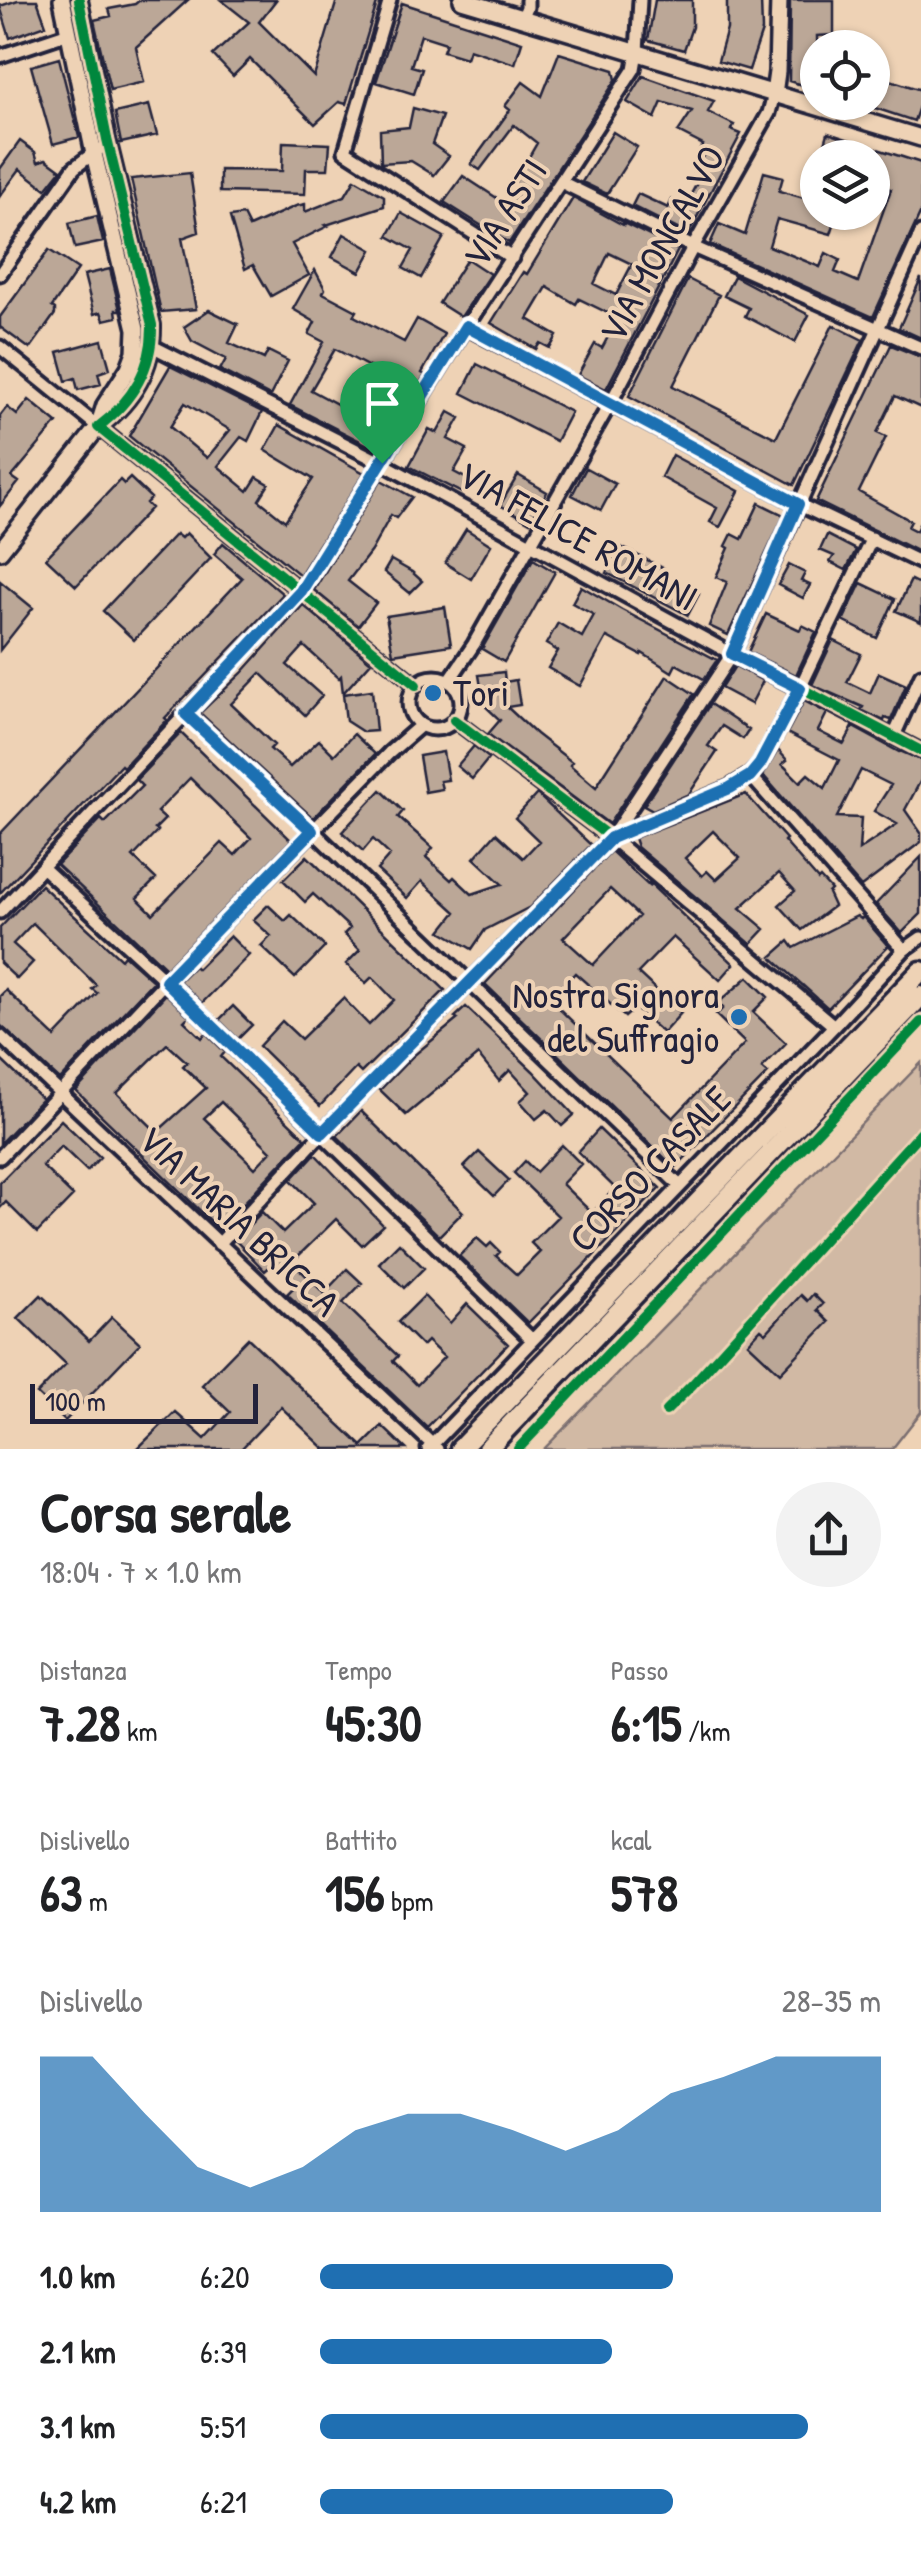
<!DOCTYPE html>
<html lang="it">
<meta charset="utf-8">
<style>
body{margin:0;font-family:"Patrick Hand",sans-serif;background:#f2f2f2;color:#202124;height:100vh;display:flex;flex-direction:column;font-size:38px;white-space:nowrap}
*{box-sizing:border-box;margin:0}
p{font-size:32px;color:#757577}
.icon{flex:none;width:55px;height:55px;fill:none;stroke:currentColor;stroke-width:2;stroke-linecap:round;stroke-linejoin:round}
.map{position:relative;height:1449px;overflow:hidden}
.panel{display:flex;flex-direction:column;background:#fff;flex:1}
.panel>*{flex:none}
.controls{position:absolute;left:800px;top:30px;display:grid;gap:20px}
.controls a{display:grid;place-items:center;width:90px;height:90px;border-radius:50%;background:#fff;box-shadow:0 2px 8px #0004;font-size:50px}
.scale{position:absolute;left:30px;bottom:25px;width:228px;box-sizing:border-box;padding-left:10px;border:5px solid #22223b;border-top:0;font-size:28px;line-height:35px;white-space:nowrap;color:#22223b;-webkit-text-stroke:8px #eed2b5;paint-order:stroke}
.pin{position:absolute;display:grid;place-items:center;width:85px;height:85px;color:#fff;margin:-102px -42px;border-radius:50% 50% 50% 0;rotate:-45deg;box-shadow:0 0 10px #0007}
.pin .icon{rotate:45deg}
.round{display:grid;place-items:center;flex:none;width:105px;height:105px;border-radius:52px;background:#f2f2f2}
.summary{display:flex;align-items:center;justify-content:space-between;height:170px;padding:0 40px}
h1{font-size:55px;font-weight:700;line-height:75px}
.stats{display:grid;grid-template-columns:repeat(3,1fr);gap:15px;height:170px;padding:10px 40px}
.stats div{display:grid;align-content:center}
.stats b{font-size:50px;font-weight:700}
.stats small{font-size:28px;font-weight:400}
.stats p{font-size:28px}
.chart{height:280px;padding:20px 40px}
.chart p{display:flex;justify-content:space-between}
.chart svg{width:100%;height:180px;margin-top:10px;fill:#1f6fb2;opacity:.7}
ul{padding:0 40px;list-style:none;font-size:32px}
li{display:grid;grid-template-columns:160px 120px 1fr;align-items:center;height:75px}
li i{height:25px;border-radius:12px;background:#1f6fb2}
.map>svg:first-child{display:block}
.green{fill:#d1b9a4;stroke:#7a6e70;stroke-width:2.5}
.building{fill:#bba797;stroke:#22223b;stroke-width:2.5;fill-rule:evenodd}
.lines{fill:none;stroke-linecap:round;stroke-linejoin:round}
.minor-casing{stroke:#22223b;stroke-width:19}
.tertiary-casing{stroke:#22223b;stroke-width:22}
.primary-casing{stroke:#22223b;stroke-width:25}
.minor{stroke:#eed2b5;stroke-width:11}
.tertiary{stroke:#eed2b5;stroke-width:15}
.primary{stroke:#eed2b5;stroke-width:18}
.cycleway-casing{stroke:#eed2b5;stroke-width:16}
.cycleway{stroke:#00873e;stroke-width:10}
.route-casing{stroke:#fff;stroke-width:20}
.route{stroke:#1f6fb2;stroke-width:12}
.poi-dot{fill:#1f6fb2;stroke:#eed2b5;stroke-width:4}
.labels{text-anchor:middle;stroke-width:8;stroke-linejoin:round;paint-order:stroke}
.street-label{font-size:38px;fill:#22223b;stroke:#eed2b5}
.poi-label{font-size:38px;fill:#22223b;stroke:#eed2b5;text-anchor:start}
</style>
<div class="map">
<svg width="921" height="1449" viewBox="0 0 921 1449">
<rect width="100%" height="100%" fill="#eed2b5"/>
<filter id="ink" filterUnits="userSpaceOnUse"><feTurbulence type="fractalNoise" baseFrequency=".01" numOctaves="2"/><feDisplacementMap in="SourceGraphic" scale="20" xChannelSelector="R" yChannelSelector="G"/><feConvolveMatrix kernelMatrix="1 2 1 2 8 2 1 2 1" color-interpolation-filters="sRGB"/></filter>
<g filter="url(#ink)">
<!-- green -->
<path class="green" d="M921,1063V1412L892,1449H544Z"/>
<!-- building -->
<path class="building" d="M18,0H37L46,25L10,38L0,6Z
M140,0H188L136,47L144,82L110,90L94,20L111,16L109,9L135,4Z
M221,0H276L259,22L314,77L337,0H378L346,104L339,102L315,124L250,59L233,76L213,55L249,22Z
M655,0H692V27L684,50L648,40Z
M727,0H761L762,31L749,70L718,61L727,29Z
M790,0H834V35L817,36L818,90L789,81Z
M402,3L522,42L515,64L469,49L466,58L443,51L446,43L421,35L411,66L422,69L414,94L376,82Z
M559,53L614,70L616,80L509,243L444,202L463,176L503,202L537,143L514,125L480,170L471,164L510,110L505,106L523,82L542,96Z
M59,58L79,137L53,144L31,66Z
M872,61L887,66L884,78L921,90V101L914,121L872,107Z
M643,76L714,101L708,112L734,125L731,130L741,134L688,234L632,206L638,194L668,208L672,200L684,207L697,183L691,179L705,152L700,150L703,145L678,132L692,111L662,102L655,118L627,102Z
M149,105L157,135L121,143L115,113Z
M413,108L442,116L432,144L449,156L434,175L411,161L381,163L380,130L409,127Z
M613,132L637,147L607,194L582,182Z
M828,133L921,163V212L873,317L710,244L719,224L745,235L764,172L783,177L779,191L818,202V212H838L831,234L777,219L769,246L820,267L826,253L840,260L835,272L858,282L891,189L872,184V158H821Z
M20,141L35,152L38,162L46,159L61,170L46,189L20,169L0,196V169Z
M283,142L330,144L328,169H306L305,194L220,192V170L282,171Z
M190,173L199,232L182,238L196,309L161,312L131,179Z
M355,179L384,196V206L326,225L328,226L292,244L309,275L271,296L253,265L245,269L230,217L243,215L249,227L296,206L305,204V212L345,196Z
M573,198L623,225V223L678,250L606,389L578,375L595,344L602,348L618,318L579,299L576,304L547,287L528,319L557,336L550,348L540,343L536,349L491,323L523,272L527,274ZM609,253L632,264L616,295L594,284Z
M401,213L444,237L421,278L403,268L413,250L388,236Z
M97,216L103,242L75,248L69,223Z
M344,234L372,250L360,272L332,257Z
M49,250L78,269L52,307L55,309V314L30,349L0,327V317Z
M467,259L490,274L461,317L439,303Z
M110,269L120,310H116L117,317L104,320L101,312L94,314L84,275Z
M315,270L325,289L323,293L357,311L354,316L404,342L417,319L444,334L422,373L425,375L378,450L290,405L324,342L309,334L315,322L293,309ZM335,349L388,377L383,386L392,391L370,428L343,413L346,409L311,390Z
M734,276L809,315L795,342L745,316L749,308L724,296Z
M921,278V338L899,328Z
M688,279L719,295L673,386L776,438L833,325L863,340L794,485L629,396Z
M209,310L238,324L229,343L264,359L268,351L288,361L270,396L220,370L226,359L192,341L184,327Z
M102,340L110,369L98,373L101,384L78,390L75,378L66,381L58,352Z
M891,345L921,357V408L895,396L877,433L886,437L859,492L911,521L908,527L916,531L921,520V553L816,501Z
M477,364L571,412L556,441L462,393Z
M170,366L262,412L248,441L241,437L218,466L248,491L257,477L269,484L259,500L285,521L313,479L265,450L279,425L364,473L300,575L129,436ZM185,403L230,430L207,458L170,427Z
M29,400L57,423L12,477L19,482L0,506V416L7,407L17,415Z
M449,412L460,418L448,439L467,449L454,472L469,480L462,493L409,466L429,429L437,433Z
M672,455L739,491L720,527L710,522L717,508L661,477Z
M586,468L615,484L601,510L572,495Z
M518,475L547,492L530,522L500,505Z
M130,478L151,498L146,503L151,508L76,586L46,558L120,480L124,484Z
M381,480L412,497L396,518L391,515L371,551L348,581L376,603L358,626L314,590Z
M759,503L784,515L728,635L709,626L727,582L716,577L729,548L726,546L732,534L742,539Z
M466,529L491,545L471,579L445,563Z
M186,533L211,558L134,640L103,611L176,534L181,538Z
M827,535L856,550L846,570L830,562L834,556L820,550Z
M223,543L283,594L165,718L167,720L123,767L121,765L0,893V834L242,578L214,554Z
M621,547L665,569L662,575L699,594L688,615L607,573Z
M533,559L555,572L504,662L482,649Z
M391,560L412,572L422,581L410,593L384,572Z
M789,565L805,573L801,581L810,585L803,598L778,585Z
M911,580L921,585V622L896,611Z
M0,581L33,608L0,650Z
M861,583L895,599L877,638L843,621Z
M581,586L622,610L717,660L704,679L676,664L672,672L642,653L641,655L607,637L580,686L548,668L558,651L546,644L558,623L582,637L594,615L572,603Z
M303,605L371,662L343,693L341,676L339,678L304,646L287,665L322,696L305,715L261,673L231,704L274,745L270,749L290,767L319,740L334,755L354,734L375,754L313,818L200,713L242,673Z
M445,607L451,645L393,654L386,616Z
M766,614L800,630L802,625L816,632L796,675L748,652Z
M833,640L861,654L847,682L870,693L879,673L906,685L891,720L885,718L884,721L861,710L863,707L812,685Z
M735,666L763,681L751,704L721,688Z
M504,672L505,682L516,680L520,705L507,707L536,734L572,762L570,765L596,787L667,676L694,694L609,824L488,734L500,720L484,705L479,675Z
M372,690L376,731L363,732L346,721L343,694Z
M804,701L827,713L818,731L844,744L853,727L899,752L900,751L921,760V780L905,810L921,833V842L861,887L763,775L778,750L787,760L782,764L800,782L808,774L825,788L839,760L787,733ZM861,770L891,785L874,811L897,824L859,850L861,818L837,817Z
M710,704L749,730L743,739L722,726L708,746L717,752L689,794L653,810L644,805Z
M181,733L291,840L166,968L57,865L101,819L105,823L142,786L136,780ZM190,778L251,838L235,855L222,843L153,914L137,898L156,879L133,857L158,831L155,829L165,819L157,812Z
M474,746L489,758L472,779L457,766Z
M443,752L448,780L440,781L442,789L425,792L419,756Z
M381,790L403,811L398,817L433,848L426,857L451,880L454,877L472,894L502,884L474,858L496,833L523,858L539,841L515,818L537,794L591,845L530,907L485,930L472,949L441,931L456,912L422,881L407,898L377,870L390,855L373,839L363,851L342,832Z
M746,794L786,839L784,841L818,880L820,878L831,890L828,893L834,906L802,930L779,905L795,891L779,873L740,908L765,929L751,944L637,847L634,838ZM713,831L740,858L716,880L707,871L702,876L685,858Z
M611,851L650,887L648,882L734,964L720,980L673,937L638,973L681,1013L663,1033L635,1008L625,1017L575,973L550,1000L673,1118L745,1043L716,1015L723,1008L718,1003L748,977L768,997L753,1012L786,1043L762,1068L768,1073L675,1168L485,984ZM610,889L639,916L593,965L563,938Z
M307,856L445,990L361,1073L356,1068L320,1106L259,1046L282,1021L301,1039L343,998L369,1025L394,1000L372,977L366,983L346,964L360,950L344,934L350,928L313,894L305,902L283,880Z
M921,857V914L902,933L876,904Z
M41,885L121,959L124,955L153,981L60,1080L0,1025V996L6,990L55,1037L97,993L92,989L96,985L33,923L13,944L33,962L17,979L0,963V928Z
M268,905L285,921L291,915L325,947L295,978L261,946L271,936L253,920Z
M857,916L861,919L863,917L888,946L828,1008L771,957L789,941L794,948Z
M230,936L249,955L202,1003L179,981L194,966L197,969Z
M166,994L189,1016L184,1021L202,1038L206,1033L225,1052L221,1057L305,1138L219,1229L76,1091ZM167,1044L187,1062L183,1066L206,1088L157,1132L117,1093ZM221,1102L271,1151L255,1168L204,1118Z
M233,1006L252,1025L238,1039L219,1020Z
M466,1007L533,1071L574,1115L562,1126L547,1110L536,1119L520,1101L530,1092L510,1070L499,1081L478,1055L406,1115L380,1090L413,1056L458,1019L455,1017Z
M0,1059L42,1099L0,1143Z
M361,1111L463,1212L439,1236L337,1136Z
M61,1120L100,1157L87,1171L61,1146L42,1166L73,1196L37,1233L6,1202L0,1208V1182Z
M599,1129L660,1188L528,1323L459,1256L477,1238L487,1247L491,1243L500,1252L496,1256L517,1275L540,1252L531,1243L558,1216L514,1173L525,1161L536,1172L562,1145L581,1164L562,1184L592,1213L615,1188L578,1152Z
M479,1152L509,1180L494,1196L464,1167Z
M315,1154L383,1225L362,1245L336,1219L292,1262L324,1293L347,1269L362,1283L343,1303L398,1356L393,1361L417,1385L444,1357L427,1341L422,1346L398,1322L424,1296L450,1323L467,1304L508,1344L427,1427L287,1294L297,1284L275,1262L265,1271L235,1240L262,1212L283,1233L314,1203L291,1180Z
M399,1243L424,1268L404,1288L379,1263Z
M813,1294L823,1304L817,1310L829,1322L780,1373L748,1343L761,1329L766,1333L801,1295L807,1301Z
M41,1295L89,1341L112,1317L140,1343L65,1421L37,1394L66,1364L18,1318Z
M248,1338L362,1446L382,1426L406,1449H325L281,1407L241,1449H137L175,1412L205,1439L230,1412L202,1385Z"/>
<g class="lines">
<!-- minor casing -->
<g class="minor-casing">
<path id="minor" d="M390,0L345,151L512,258
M522,19L527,7V0
M0,56L69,33
M561,182L693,247L921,348
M0,274L74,168L99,149
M466,327L798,504L921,563
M152,346L382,463L732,654L921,751
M0,347L416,685
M409 703a26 26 0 1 1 52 0a26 26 0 1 1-52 0Z
M449,681L474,644L611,402L693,247L769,113L774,94
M187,713L313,831L680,1186
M454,720L611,838L834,1026
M894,736L921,675
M750,775L904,950
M611,838L730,787L750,775L760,765L800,688L872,538
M42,867L166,981L531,1339
M0,912L301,591L466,327L634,69L637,52L640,0
M0,1036L437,1449
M0,1157L166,981L389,753L421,725
M219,1244L322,1133L611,838L732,654L921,233
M428,1449L834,1026L904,950L921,938"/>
</g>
<!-- tertiary casing -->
<g class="tertiary-casing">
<path id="tertiary" d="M62,0L94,154L136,329L135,352L129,368L105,405L98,427
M462,0L921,138
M774,94L777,72L779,0
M0,551L98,427C132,401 153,368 152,325L107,139L79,0"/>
</g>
<!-- primary casing -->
<g class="primary-casing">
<path id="primary" d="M460,1449L921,971
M487,1449L921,996"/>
</g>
<!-- minor -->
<use href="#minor" class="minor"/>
<!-- tertiary -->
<use href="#tertiary" class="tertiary"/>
<!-- primary -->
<use href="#primary" class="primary"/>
<!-- cycleway casing -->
<g class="cycleway-casing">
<path id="cycleway" d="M79,0L107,139L152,325C153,368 132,401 98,427
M98,427L416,685
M454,720L611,838C644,824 741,790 759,765C776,742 787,713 800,688L921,751
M666,1411L693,1384L921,1132
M518,1449L921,1022"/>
</g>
<!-- cycleway -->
<use href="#cycleway" class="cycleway"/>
</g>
</g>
<g class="lines" filter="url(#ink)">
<!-- route casing -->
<g class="route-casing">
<path id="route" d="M466,326L798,504L732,654L800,688L760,764L750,776L730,788L611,838L322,1133L166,981L312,831L186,714L301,591Z"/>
</g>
<!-- route -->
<use href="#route" class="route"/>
</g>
<!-- markers -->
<g class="poi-dot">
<circle cx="433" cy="693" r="10"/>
<circle cx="739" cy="1017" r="10"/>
</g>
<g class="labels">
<!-- street labels -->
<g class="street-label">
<text transform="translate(505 213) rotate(-57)" y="13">VIA ASTI</text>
<text transform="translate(662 244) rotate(-61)" y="13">VIA MONCALVO</text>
<text transform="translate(578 536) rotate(29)" y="13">VIA FELICE ROMANI</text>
<text transform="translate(650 1169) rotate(-46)" y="13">CORSO CASALE</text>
<text transform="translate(239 1221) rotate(43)" y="13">VIA MARIA BRICCA</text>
</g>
<!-- poi labels -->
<g class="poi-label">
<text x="453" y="706">Tori</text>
<text x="719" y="1008" text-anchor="end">Nostra Signora<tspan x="719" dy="44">del Suffragio</tspan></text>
</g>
</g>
</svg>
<div class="controls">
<a><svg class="icon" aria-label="locate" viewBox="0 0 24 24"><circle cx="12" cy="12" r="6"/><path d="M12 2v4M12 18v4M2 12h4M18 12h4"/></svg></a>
<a><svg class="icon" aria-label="layers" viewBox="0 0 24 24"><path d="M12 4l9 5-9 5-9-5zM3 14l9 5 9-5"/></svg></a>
</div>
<div class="scale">100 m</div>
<div class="pin" style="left:382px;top:463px;background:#1e9e55"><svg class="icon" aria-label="arrive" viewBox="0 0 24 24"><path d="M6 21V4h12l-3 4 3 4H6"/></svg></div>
</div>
<section class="panel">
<div class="summary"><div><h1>Corsa serale</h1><p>18:04 · 7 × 1.0 km</p></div><a class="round"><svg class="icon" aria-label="share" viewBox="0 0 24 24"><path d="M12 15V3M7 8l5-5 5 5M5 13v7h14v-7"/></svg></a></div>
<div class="stats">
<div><p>Distanza</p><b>7.28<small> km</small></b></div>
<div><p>Tempo</p><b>45:30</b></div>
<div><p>Passo</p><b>6:15<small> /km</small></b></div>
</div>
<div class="stats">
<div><p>Dislivello</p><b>63<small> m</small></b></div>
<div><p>Battito</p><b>156<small> bpm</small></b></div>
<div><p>kcal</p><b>578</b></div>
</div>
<div class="chart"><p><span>Dislivello</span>28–35 m</p>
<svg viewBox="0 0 160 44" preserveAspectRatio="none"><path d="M0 44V6L10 6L20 20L30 33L40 38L50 33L60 24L70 20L80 20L90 24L100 29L110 24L120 15L130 11L140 6L150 6L160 6V44z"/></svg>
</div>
<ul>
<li><b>1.0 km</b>6:20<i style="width:63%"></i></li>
<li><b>2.1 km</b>6:39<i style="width:52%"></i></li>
<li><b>3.1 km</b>5:51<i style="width:87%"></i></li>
<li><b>4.2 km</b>6:21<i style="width:63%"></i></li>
</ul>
</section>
